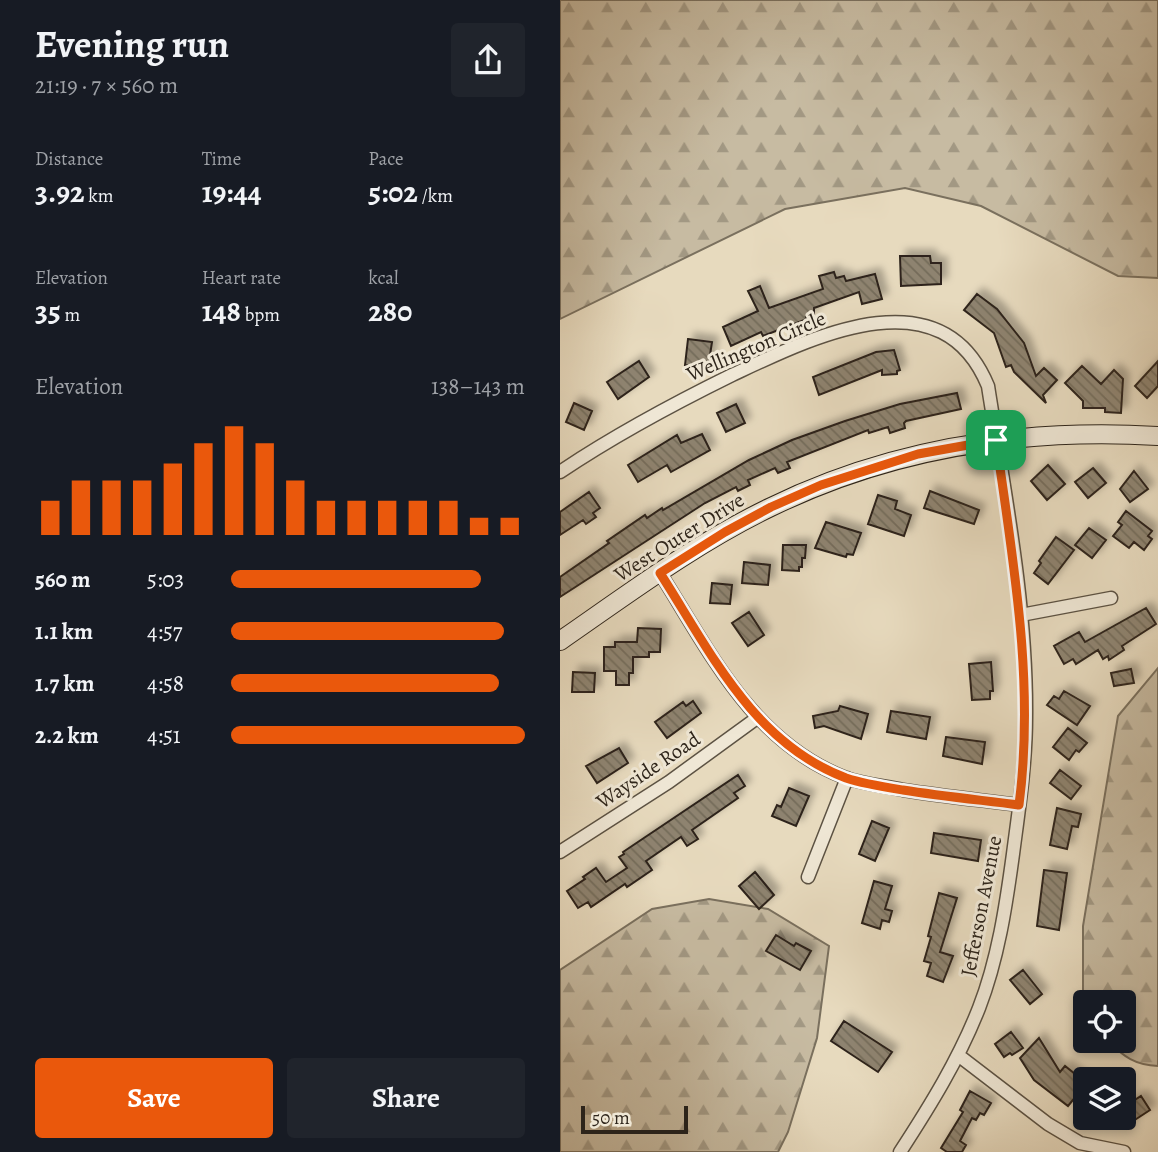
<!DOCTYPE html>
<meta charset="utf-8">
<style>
body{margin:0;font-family:Alegreya,serif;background:#20242c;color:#f1f3f6;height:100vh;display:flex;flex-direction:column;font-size:26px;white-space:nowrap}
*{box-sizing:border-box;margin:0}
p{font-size:23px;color:#9ea1a6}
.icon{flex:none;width:38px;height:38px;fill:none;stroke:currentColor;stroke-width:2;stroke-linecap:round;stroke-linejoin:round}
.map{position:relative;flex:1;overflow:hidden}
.side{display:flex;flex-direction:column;background:#171b24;width:560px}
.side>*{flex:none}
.tools{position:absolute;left:513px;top:990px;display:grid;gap:14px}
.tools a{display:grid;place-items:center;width:63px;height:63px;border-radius:7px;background:#171b24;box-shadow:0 4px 10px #0003;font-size:35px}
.scale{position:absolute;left:21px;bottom:18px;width:107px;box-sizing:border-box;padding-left:7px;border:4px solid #2d241a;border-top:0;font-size:19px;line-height:24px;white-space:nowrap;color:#2d241a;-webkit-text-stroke:5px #efe7d5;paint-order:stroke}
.pin{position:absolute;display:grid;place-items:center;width:60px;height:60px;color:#fff;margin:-30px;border-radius:14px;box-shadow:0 4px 10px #0006}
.round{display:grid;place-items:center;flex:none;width:74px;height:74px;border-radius:7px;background:#20242c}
.head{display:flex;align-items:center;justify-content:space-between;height:119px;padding:0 35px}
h1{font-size:38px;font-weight:700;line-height:52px}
.figures{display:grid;grid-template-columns:repeat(3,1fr);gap:10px;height:119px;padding:7px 35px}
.figures div{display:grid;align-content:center}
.figures b{font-size:30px;font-weight:700}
.figures small{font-size:19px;font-weight:400}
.figures p{font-size:19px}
.chart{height:196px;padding:14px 35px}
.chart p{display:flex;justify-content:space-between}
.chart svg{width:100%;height:126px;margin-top:7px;stroke:#ea580c;stroke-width:6}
.primary-button{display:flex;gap:14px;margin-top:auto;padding:14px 35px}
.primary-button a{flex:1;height:80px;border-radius:7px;background:#ea580c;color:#fff;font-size:28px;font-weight:700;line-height:80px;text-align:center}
.primary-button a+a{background:#20242c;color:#f1f3f6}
ul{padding:0 35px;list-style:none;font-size:23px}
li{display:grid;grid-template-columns:112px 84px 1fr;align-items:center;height:52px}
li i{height:18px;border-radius:9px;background:#ea580c}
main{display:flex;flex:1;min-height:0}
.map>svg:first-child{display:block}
.forest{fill:url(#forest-firs);stroke:#7a705e;stroke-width:2}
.building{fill:url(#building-back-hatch);stroke:#2d241a;stroke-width:2;filter:url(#shadow)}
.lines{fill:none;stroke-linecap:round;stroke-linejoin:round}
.street-casing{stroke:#5c5243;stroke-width:15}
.secondary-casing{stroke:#2d241a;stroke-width:20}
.street{stroke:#efe7d5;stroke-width:12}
.secondary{stroke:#efe7d5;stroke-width:18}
.route-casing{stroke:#fff;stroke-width:14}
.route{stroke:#ea580c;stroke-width:9}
.labels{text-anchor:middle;stroke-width:6;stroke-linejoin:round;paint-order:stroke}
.street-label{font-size:21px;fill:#2d241a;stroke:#efe7d5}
</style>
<main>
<section class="side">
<div class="head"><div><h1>Evening run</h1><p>21:19 · 7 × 560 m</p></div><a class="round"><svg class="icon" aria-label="share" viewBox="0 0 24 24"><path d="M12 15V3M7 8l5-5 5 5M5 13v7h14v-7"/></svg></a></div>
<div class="figures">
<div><p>Distance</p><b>3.92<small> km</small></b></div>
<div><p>Time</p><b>19:44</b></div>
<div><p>Pace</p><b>5:02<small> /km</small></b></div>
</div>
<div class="figures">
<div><p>Elevation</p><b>35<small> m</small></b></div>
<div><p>Heart rate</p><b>148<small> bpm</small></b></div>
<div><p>kcal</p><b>280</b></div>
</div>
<div class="chart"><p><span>Elevation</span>138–143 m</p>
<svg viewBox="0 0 160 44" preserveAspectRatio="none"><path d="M5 44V32M15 44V25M25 44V25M35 44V25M45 44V19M55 44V12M65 44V6M75 44V12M85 44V25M95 44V32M105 44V32M115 44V32M125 44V32M135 44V32M145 44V38M155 44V38"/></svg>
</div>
<ul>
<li><b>560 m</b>5:03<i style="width:85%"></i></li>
<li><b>1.1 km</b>4:57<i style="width:93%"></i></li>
<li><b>1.7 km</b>4:58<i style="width:91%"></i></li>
<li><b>2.2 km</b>4:51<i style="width:100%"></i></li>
</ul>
<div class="primary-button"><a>Save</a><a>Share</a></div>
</section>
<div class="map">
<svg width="598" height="1152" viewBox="0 0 598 1152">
<defs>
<pattern id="forest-firs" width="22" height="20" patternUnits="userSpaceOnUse" patternTransform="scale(1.75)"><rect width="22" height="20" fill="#c7bba2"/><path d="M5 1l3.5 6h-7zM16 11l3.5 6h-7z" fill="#a29883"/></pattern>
<pattern id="building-back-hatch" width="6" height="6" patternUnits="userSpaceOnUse" patternTransform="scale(1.75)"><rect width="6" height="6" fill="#8e836f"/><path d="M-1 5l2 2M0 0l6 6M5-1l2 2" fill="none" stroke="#746b5a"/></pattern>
<filter id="shadow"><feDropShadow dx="6" dy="-6" stdDeviation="3.5" flood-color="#0004"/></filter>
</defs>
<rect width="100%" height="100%" fill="#e7dabe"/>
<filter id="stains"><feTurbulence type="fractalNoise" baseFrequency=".00286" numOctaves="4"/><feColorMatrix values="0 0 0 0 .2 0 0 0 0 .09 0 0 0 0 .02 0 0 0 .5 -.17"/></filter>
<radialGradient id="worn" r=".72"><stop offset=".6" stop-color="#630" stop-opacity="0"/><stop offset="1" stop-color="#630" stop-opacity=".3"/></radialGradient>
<!-- forest -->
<path class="forest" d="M0,0H598V278L558,276L421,206L345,188L225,209L0,319Z
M598,668V1066C575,1065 564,1057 548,1041H564V1003H525V1018L523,1016V926L558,716Z
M149,899L208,909L269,946L257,1038L228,1132L218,1152H0V970L92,909Z"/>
<!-- building -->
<path class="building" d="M340,256H370L371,263H381V284L341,286Z
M274,272L276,278L284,276L286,281L315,274L322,299L302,304L299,292L254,308V314L246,317L247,319L203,336L201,332L171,346L163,327L198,311L188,291L200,286L209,308L263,289L259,276Z
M417,294L437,309L464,343L476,376L484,368L497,380L483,395L486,403L454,372L451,365L446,367L434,333L404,310Z
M128,339L152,342L149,362L139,361L138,366L125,365Z
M334,350L340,370L337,371V374L322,375V370L259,395L253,377L316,352Z
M79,361L89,377L58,399L47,382Z
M598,361V386L587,398L575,386Z
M522,366L541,384L554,370L563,379L561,413L545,412V408H523V401L505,383Z
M397,393L401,409L346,421L344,423L345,428L330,433L328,427L309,433L308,430L227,462L230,468L218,473L215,468L188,480L190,485L178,491L176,487L145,503L0,597V577L49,543L47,541L85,515L87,518L102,508L103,510L189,460L232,440L285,421L340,404Z
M14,403L32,411L24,430L6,422Z
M176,404L185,423L166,432L157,413Z
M142,434L150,450L111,472L107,465L78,482L68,465L117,435L121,443Z
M488,465L505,484L487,500L471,481Z
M533,468L546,483L528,498L515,482Z
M574,471L588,489L570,502L560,489Z
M370,491L419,510L414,524L364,508Z
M29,492L40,508L33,513L36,517L26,524L23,520L0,535V512Z
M318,495L337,501L335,509L351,515L344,536L308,524Z
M566,511L592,531L588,536L592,539L584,550L574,542L569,548L553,536L562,525L558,522Z
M266,522L301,533L293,555L287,554L286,557L255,548Z
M529,528L546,540L532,558L515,545Z
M496,537L514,550L488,584L474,573L481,563L479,561Z
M223,545H246L245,558H242V567H239V571L222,570Z
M184,562L210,565L208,585L182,583Z
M152,583L172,585L170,604L150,603Z
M586,608L596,624L562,646L564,650L549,660L548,656L543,659L538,650L516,664L513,659L504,664L494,646L519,632L525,642Z
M189,612L204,635L188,646L172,623Z
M78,628L101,629L100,652H89V657H73V673H69V685H56V671H44V647H55V642H77Z
M431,662L433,691H430V699L412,700L409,664Z
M571,669L574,683L554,686L551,673Z
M13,672L35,673L34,692H12Z
M504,691L530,706L517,725L487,705L494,696L499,699Z
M133,701L141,713L107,738L95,722L123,702L126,706Z
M280,706L308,714L301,739L264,726L255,728L253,716L278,711Z
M331,711L370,717L366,739L327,732Z
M508,728L527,743L519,752L516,750L509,760L493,747Z
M386,737L425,742L422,764L383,756Z
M59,748L68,763L37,783L26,766Z
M500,770L521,786L511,799L490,783Z
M178,775L185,786L174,793L178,798L132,830L138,839L127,846L121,837L86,861L92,870L67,887L65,884L31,907L28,902L18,908L7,891L25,879L23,877L36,868L46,882L67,868L59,857L64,854L63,852Z
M229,788L249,796L236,826L212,816L217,805L221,807Z
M497,808L521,814L518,827L512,826L507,849L490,845Z
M312,821L329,828L315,861L299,854Z
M374,833L421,840L418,861L371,853Z
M484,870L507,873L499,930L477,926Z
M195,872L214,895L199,909L179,886Z
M314,881L332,886L325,909L332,911L329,922L322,920L320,929L302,923Z
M379,893L397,898L380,952L393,956L383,982L367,976L371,963L364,961L371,937L368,936Z
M216,935L234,946L236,943L251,951L240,970L206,951Z
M463,970L482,994L470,1004L450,980Z
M284,1021L332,1052L318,1072L271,1041Z
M451,1032L463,1048L452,1055L450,1053L444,1057L435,1044Z
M479,1038L500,1072L505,1066L525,1082V1107L517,1095L508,1106L474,1080L460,1058Z
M410,1091L431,1103L424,1115L420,1113L416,1120L412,1118L400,1141L406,1145L402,1152H387L381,1148L403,1112L400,1110Z
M581,1096L590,1110L564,1127V1107Z"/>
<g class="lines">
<!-- street casing -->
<g class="street-casing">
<path id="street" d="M0,472C55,435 113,404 172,375C251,338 381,272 428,386C445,495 467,606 466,717C466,763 459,808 453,854C446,906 438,959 419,1008C399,1059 370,1106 340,1152
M100,573C150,652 193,743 286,778C304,784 324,786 343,790C381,796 420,800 459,805
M461,615L551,598
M0,852L109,782L197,718
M248,877L287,778
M398,1055L488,1124L520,1143L564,1152"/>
</g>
<!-- secondary casing -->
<g class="secondary-casing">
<path id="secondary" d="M0,641C68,594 136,543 211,507C332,448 464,428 598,436"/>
</g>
<!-- street -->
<use href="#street" class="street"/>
<!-- secondary -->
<use href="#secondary" class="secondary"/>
</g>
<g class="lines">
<!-- route casing -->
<g class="route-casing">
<path id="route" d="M436,440C453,561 475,682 459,805C420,800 381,796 343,790C324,787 304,784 286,778C193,743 150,651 100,573L165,532L211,507L261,485L358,454Z"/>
</g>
<!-- route -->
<use href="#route" class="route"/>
</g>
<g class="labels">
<!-- street labels -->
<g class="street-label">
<text transform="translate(196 346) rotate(-23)" y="7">Wellington Circle</text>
<text transform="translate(119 537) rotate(-32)" y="7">West Outer Drive</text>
<text transform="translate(88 770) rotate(-34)" y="7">Wayside Road</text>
<text transform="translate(421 906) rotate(-79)" y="7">Jefferson Avenue</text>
</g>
</g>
<rect width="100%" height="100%" filter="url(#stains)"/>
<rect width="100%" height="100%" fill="url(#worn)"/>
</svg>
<div class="tools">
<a><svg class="icon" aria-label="locate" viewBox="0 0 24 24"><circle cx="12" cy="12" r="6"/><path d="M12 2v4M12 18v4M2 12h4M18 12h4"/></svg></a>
<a><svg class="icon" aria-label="layers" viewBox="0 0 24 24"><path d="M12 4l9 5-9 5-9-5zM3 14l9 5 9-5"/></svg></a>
</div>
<div class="scale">50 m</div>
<div class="pin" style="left:436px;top:440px;background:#1e9e55"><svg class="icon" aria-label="arrive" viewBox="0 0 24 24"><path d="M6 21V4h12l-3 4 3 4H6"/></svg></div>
</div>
</main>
